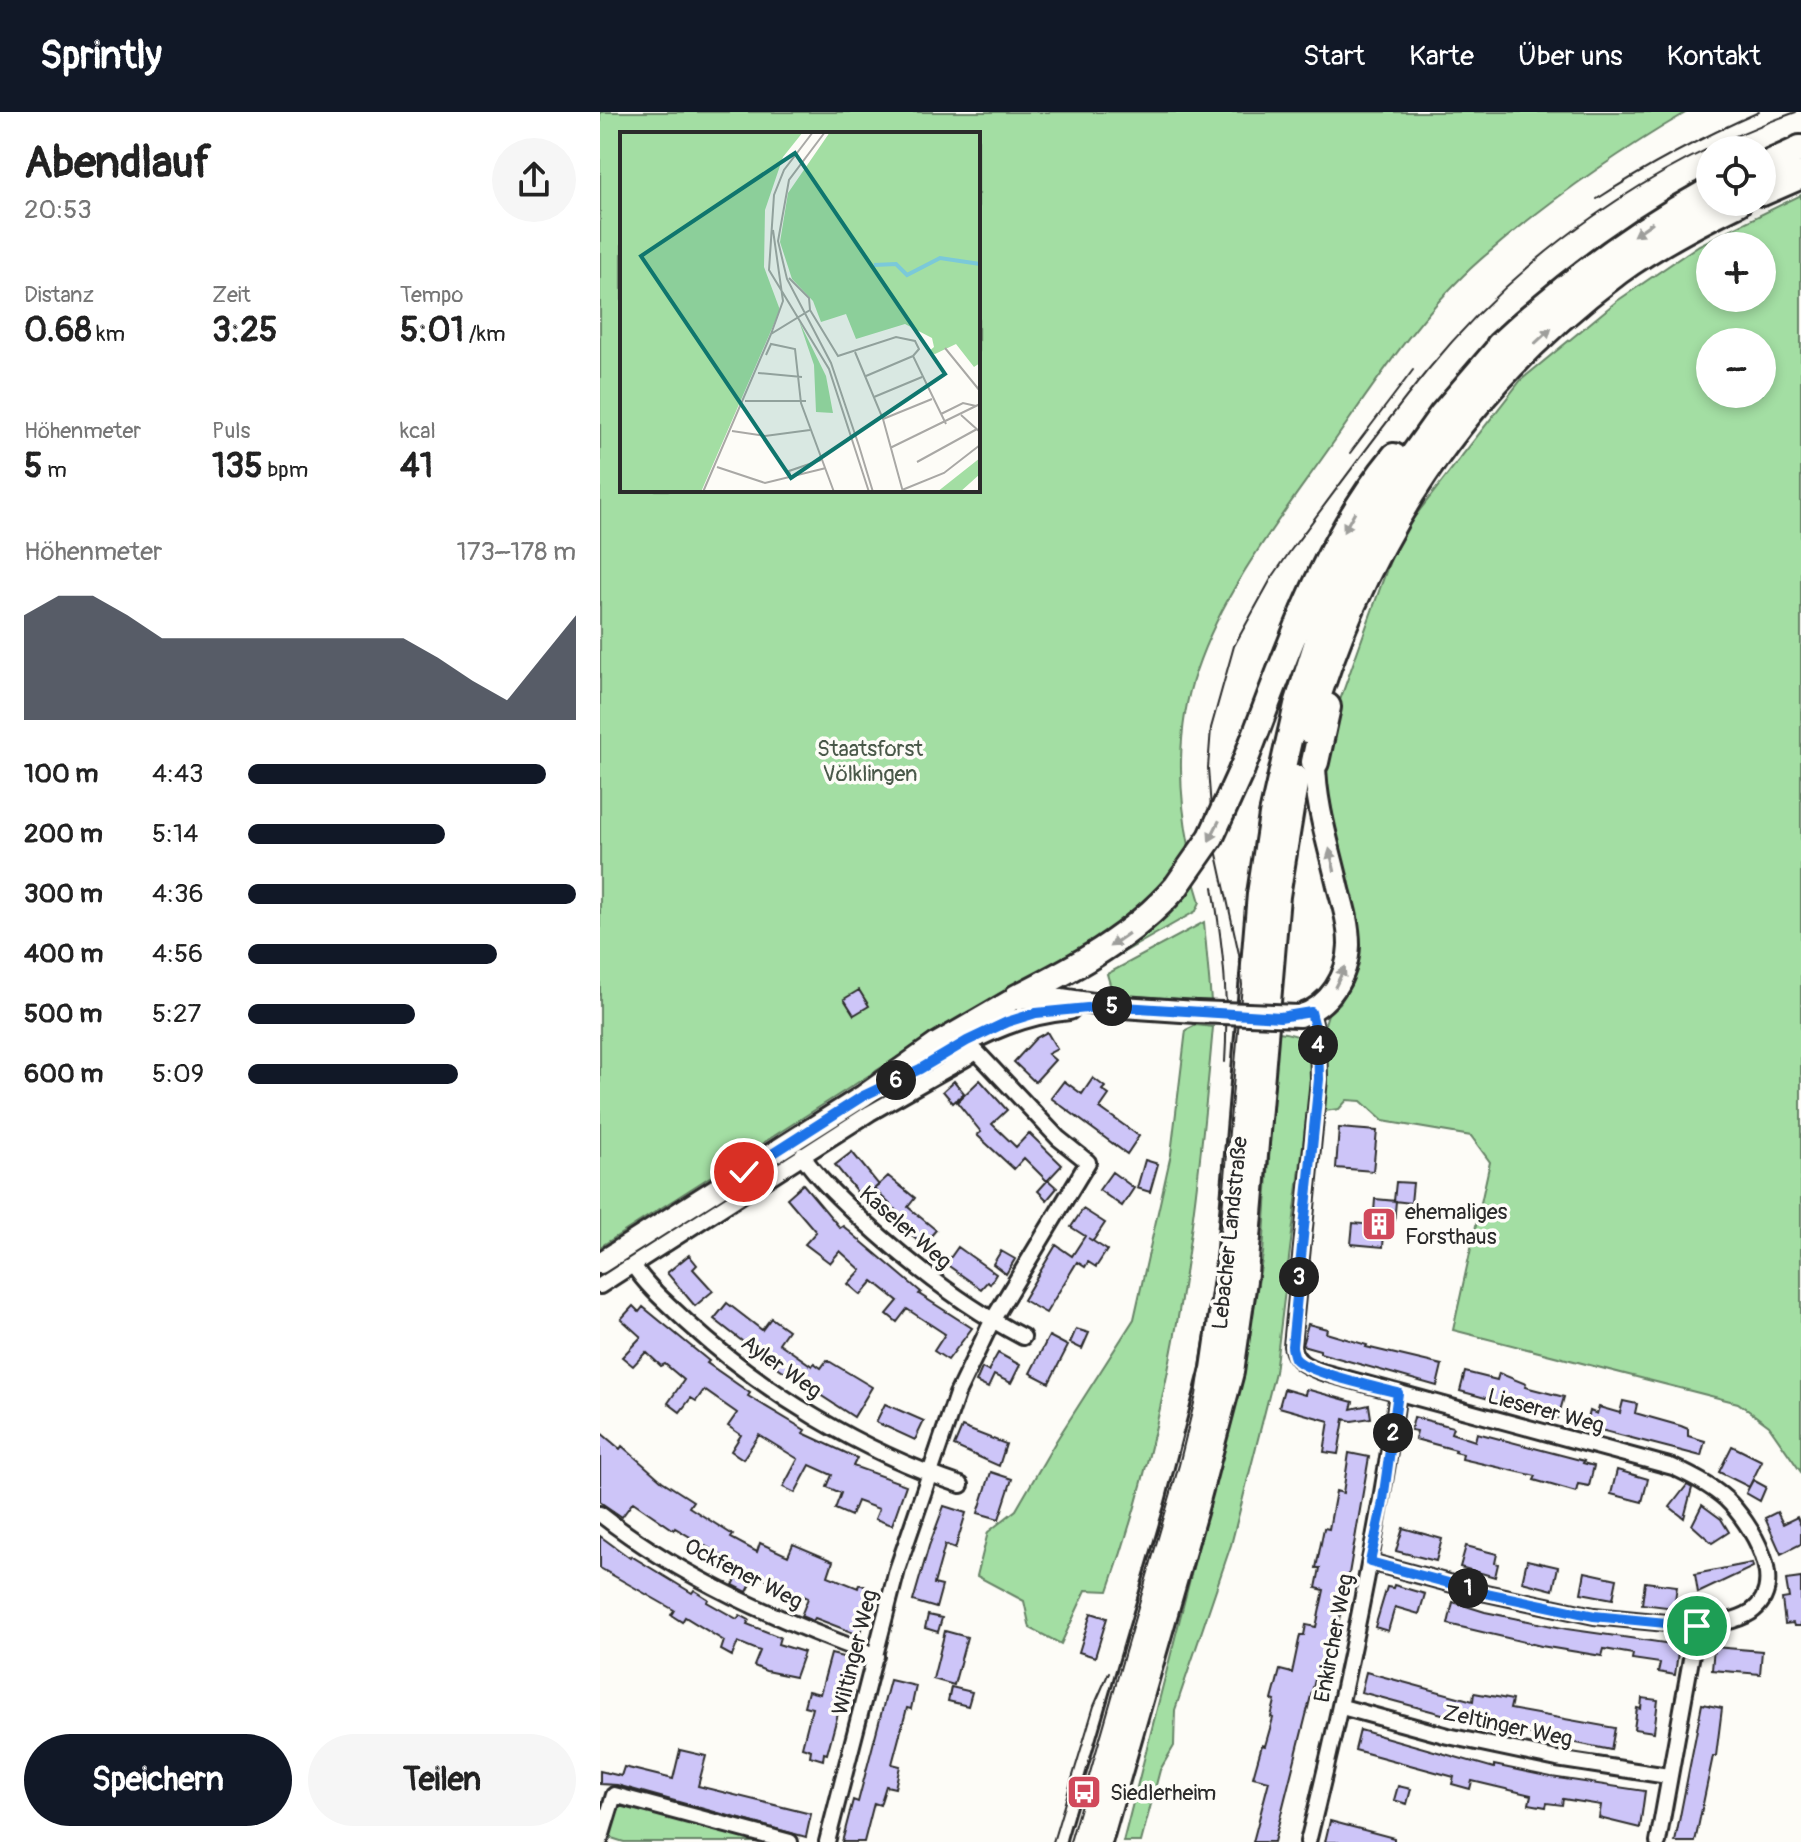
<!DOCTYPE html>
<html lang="de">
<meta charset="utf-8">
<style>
body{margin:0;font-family:Pangolin,sans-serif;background:#f6f6f6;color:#222;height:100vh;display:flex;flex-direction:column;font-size:30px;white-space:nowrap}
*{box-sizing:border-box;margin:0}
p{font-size:26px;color:#767676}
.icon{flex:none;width:44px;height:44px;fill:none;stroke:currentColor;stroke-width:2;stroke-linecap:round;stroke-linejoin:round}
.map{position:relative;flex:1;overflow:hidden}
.panel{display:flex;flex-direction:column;background:#fff;width:600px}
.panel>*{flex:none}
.fabs{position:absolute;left:1096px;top:24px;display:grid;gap:16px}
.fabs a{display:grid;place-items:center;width:80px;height:80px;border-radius:50%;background:#fff;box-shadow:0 4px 12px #0003;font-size:40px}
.pin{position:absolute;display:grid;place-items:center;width:68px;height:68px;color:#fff;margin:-34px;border:4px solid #fff;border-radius:50%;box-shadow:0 2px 8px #0007}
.km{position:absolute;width:40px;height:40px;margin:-20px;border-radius:50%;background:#222;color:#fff;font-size:22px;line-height:40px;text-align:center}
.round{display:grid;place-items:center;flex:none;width:84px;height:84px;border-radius:42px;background:#f6f6f6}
.headline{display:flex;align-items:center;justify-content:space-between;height:136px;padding:0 24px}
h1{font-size:44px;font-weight:700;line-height:60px}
.figures{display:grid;grid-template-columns:repeat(3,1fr);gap:12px;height:136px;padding:8px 24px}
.figures div{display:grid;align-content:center}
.figures b{font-size:34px;font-weight:700}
.figures small{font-size:22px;font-weight:400}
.figures p{font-size:22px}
.chart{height:224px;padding:16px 24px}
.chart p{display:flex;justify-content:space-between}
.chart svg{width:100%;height:144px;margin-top:8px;fill:#111827;opacity:.7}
.cta{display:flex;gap:16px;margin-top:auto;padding:16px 24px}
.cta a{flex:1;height:92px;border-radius:48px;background:#111827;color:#fff;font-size:32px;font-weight:700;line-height:92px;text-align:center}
.cta a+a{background:#f6f6f6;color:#222}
ul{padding:0 24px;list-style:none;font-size:26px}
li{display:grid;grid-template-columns:128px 96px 1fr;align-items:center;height:60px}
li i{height:20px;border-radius:10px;background:#111827}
header{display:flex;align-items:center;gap:48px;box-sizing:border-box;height:112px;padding:0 40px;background:#111827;color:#fff}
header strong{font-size:38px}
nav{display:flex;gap:44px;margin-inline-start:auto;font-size:28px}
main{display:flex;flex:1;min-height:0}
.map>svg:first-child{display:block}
.green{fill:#a3dea3;stroke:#678467;stroke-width:2;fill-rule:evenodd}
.building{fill:#cdc5f8;stroke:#2b2b2b;stroke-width:2}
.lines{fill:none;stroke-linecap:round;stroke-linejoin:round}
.minor-casing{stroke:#2b2b2b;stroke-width:20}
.secondary-casing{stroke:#2b2b2b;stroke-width:26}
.trunk-casing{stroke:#2b2b2b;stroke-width:30}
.motorway-casing{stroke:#2b2b2b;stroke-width:32}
.minor{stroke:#fdfcf7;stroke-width:14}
.secondary{stroke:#fdfcf7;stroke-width:20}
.trunk{stroke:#fdfcf7;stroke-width:24}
.motorway{stroke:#fdfcf7;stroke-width:26}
.tram{stroke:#2b2b2b;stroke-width:2}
.secondary-bridge-casing{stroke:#2b2b2b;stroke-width:26;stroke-linecap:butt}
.trunk-bridge-casing{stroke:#2b2b2b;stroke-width:30;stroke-linecap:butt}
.secondary-bridge{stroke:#fdfcf7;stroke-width:20}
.trunk-bridge{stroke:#fdfcf7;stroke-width:24}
.oneway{fill:#9e9e9b}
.route-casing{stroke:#fff;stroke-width:16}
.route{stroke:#1a73e8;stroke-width:10}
.labels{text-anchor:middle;stroke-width:7;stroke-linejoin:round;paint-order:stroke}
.park-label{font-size:22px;fill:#495849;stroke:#fdfcf7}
.poi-label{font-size:22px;fill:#2b2b2b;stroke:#fdfcf7;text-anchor:start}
.street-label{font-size:22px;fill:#2b2b2b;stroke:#fdfcf7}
.inset-river{fill:none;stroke:#7bc9d9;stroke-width:4}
.inset-road{fill:none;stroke:#a9a8a5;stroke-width:2}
.view{fill:#0f766e;fill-opacity:0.15;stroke:#0f766e;stroke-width:4}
.inset-edge{fill:none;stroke:#2b2b2b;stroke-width:4}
</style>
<header>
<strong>Sprintly</strong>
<nav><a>Start</a><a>Karte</a><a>Über uns</a><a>Kontakt</a></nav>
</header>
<main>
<section class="panel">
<div class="headline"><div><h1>Abendlauf</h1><p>20:53</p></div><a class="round"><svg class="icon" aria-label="share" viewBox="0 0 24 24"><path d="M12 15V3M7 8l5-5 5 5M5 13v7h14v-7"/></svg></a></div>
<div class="figures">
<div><p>Distanz</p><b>0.68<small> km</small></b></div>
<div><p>Zeit</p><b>3:25</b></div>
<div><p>Tempo</p><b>5:01<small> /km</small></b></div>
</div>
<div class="figures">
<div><p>Höhenmeter</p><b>5<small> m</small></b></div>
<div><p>Puls</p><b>135<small> bpm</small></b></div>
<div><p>kcal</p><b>41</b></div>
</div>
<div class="chart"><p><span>Höhenmeter</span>173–178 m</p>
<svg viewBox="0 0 160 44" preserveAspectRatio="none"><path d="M0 44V12L10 6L20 6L30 12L40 19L50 19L60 19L70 19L80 19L90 19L100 19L110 19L120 25L130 32L140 38L150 25L160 12V44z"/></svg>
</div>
<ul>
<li><b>100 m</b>4:43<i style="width:91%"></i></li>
<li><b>200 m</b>5:14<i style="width:60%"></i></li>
<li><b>300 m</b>4:36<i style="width:100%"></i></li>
<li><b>400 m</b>4:56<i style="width:76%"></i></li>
<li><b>500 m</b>5:27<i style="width:51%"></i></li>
<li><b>600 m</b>5:09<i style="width:64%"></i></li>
</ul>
<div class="cta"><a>Speichern</a><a>Teilen</a></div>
</section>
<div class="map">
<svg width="1201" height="1730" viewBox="0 0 1201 1730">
<rect width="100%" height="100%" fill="#fdfcf7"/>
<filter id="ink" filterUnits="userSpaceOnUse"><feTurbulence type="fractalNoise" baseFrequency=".0125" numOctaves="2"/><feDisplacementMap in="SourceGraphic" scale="16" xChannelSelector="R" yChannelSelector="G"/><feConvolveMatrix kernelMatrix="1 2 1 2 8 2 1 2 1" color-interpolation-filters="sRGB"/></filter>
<g filter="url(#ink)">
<!-- green -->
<path class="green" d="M0,0H1087C1014,43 944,92 880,148C822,199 777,268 733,331C682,404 625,474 596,559C576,616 578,681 590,739L570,766L528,811L304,941L0,1135ZM22,22H378V378H22Z
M1201,83V1360L1169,1314L1138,1291L853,1218L890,1050L871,1024L783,1009L761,989L747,988L739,997L724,999V915L728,902L740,891L751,873L760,840L759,814L739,736L726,666L734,605L798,426L921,268L1017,189L1099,133ZM1110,134H1162V186H1110ZM1110,230H1162V282H1110Z
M594,770L600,790L596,799L503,852L508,845Z
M604,810L611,889L517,883L512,879L507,862Z
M596,913L613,915C596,1109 574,1293 508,1479L486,1478L461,1532L430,1516L424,1489L377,1464L388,1420L416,1398L456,1329L534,1207L571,1042L586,918Z
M677,920C713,923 709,935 711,967L675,1260L631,1433L575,1598L574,1634L560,1658L541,1730H523L644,1255L663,1142Z
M147,1066L151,1072L0,1168V1160Z
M14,1683L190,1730H24L2,1723Z"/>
<!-- building -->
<path class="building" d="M259,878L269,894L254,903L244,887Z
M447,920L457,937L448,942L455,948L435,970L414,950L436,926Z
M493,966L505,975L502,978L509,983L500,996L539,1024L527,1042L451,986L464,969L482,982Z
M380,968L407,998L392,1012L416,1035L429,1021L462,1053L447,1069L424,1046L414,1057L377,1023L381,1020L357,990Z
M354,969L364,981L353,991L343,979Z
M739,1016L777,1019L773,1059L736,1056Z
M252,1040L279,1073L262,1086L235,1053Z
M545,1048L558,1052L550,1080L537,1076Z
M512,1060L534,1076L522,1094L499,1078Z
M288,1064L315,1086L308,1095L336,1118L323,1133L290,1106L296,1098L274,1077Z
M448,1068L457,1076L447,1088L438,1079Z
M796,1070L813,1071L811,1091L794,1089Z
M203,1072L240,1116L243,1114L321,1180L319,1182L372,1216L348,1248L334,1239L345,1222L307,1197L297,1210L287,1202L298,1189L273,1169L261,1183L248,1172L261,1158L240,1139L230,1151L205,1132L216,1120L187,1086Z
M775,1087L796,1089L794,1111L785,1110L783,1135L751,1132L753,1111L773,1113Z
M483,1097L505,1111L493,1129L488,1126L507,1138L496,1155L488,1150L485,1155L477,1150L446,1201L423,1188L456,1133L472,1144L485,1124L471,1115Z
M358,1135L396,1162L390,1172L387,1170L381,1177L346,1152Z
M401,1139L415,1147L406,1162L393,1152Z
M89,1143L97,1153L93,1157L113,1179L95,1194L67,1161Z
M127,1191L162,1218L171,1206L188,1218L179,1231L212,1254L214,1251L221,1256L227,1248L272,1275L254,1305L165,1247L114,1207Z
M33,1194L39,1200L43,1195L109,1249L107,1251L150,1281L148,1284L205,1318L203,1321L257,1346L253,1354L306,1373L292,1413L275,1407L279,1397L257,1389L251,1404L235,1397L241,1381L227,1375L232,1363L210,1353L195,1381L183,1375L198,1347L159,1323L143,1347L131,1339L141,1323L128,1314L137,1301L104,1278L96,1289L91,1286L80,1300L68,1291L84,1268L65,1252L61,1254L46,1240L33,1254L22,1245L41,1225L21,1207Z
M708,1212L727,1217L726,1221L767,1233L766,1235L842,1253L837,1274L720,1241V1238L702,1233Z
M476,1217L489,1221L482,1237L470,1231Z
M449,1224L468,1234L449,1271L430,1261Z
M398,1241L420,1253L411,1271L394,1263L388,1276L376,1270L382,1256L390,1260L388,1259Z
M865,1260L897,1268L899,1261L926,1272L925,1275L964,1285L958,1306L860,1279Z
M684,1277L705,1283L706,1277L753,1290L751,1297L769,1293L771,1306L752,1309L744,1307L738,1342L724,1340L729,1309L679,1295Z
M1023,1289L1037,1292L1035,1301L1081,1314L1088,1317V1324L1105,1329L1101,1344L993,1316L994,1313L987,1311L990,1299L997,1302L999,1295L1020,1301Z
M285,1292L324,1309L315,1328L276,1310Z
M814,1305L853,1315L851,1321L875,1329L877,1321L984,1349L983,1351L994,1354L989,1374L978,1372L976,1380L934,1368L936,1364L862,1347L863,1342L855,1340L856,1338L815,1327L817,1319L811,1318Z
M362,1315L406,1332L399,1354L354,1334Z
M0,1320L20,1337L22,1334L62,1369L93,1389L89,1395L133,1423L131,1426L157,1440L160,1431L188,1444L193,1432L233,1449L228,1464L258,1476L259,1472L272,1477L269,1486L272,1487L259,1523L215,1506L213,1509L201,1504L208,1486L156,1462L147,1480L133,1473L142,1456L75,1416L74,1418L33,1390L22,1405L0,1390Z
M1132,1334L1162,1349L1149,1375L1119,1360Z
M749,1341L769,1345L749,1462L728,1558L718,1556L674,1730H653L669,1669L653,1665L662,1633L665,1634L673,1606L671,1605L675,1589L672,1588L680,1558L692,1561L700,1523H704L706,1513L716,1515L724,1478L716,1476L720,1456H716L724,1416L729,1417L736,1379L743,1381Z
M1017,1358L1048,1367L1042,1390L1011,1382Z
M391,1360L412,1367L399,1407L378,1401Z
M1153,1368L1166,1375L1160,1389L1146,1381Z
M1087,1373L1092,1376L1084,1406L1070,1395Z
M1102,1393L1121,1407L1129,1420L1112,1431L1092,1413Z
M344,1394L366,1401L355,1437L345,1433L334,1472L342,1474L336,1496L313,1489L329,1434Z
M1177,1400L1183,1412L1197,1405L1201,1414V1432L1181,1442L1165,1406Z
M803,1416L842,1427L836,1449L796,1439Z
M0,1424L30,1446L31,1444L92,1481L94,1478L108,1487L107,1490L137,1507L140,1503L149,1508L147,1512L180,1525L178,1532L204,1540L195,1565L166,1559L154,1554L160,1539L138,1530L132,1544L121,1538L124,1529L85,1505L82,1510L71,1503L74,1498L0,1456Z
M866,1434L897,1442L895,1451L898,1452L895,1465L860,1455Z
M927,1448L958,1455L953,1478L922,1470Z
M1152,1451L1153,1455L1098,1481L1095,1462Z
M985,1460L1017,1467L1013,1487L981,1481Z
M1201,1466V1514H1194L1193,1511L1185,1512L1182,1487L1189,1486L1186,1468Z
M1045,1470L1077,1474L1074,1496L1042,1492Z
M794,1473L825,1482L819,1502L795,1495L788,1519L775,1515L787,1475L793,1476Z
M853,1490L885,1500L967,1517L1079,1533L1075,1563L1058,1560L1060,1551L1032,1547L1033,1542L1004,1537L1002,1544L941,1534L848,1512Z
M491,1501L507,1506L495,1545L479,1540Z
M328,1503L342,1506L338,1520L325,1516Z
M345,1519L367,1525L354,1573L333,1567Z
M1114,1535L1162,1539L1160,1562L1112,1558Z
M231,1542L251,1547V1554L227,1642L224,1641L223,1648L210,1644L211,1638L202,1635L212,1596L204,1594L208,1579L220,1582Z
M766,1560L873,1589L874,1581L897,1585L912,1588L910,1597L1015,1616L1011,1638L868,1609L761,1580Z
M290,1568L316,1574L311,1597L307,1596L292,1652L300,1654L295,1676L286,1674L280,1693L274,1691L264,1730H242L253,1688L258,1690Z
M351,1575L372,1580L368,1594L348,1589Z
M1042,1586L1058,1588L1054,1620L1034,1617L1037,1596L1041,1597Z
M1102,1592L1122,1596L1116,1644H1113L1095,1730H1075Z
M760,1618L894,1656V1653L951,1665L1045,1679L1040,1716L999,1706L1001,1693L963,1687L962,1693L947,1691L946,1695L929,1692L931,1683L872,1669L870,1677L852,1672L854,1665L755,1638Z
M80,1638L106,1644L98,1674L211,1702L206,1725L17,1673L0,1672V1659L21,1664L24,1655L73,1667Z
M798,1674L811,1677L807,1692L794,1688Z
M730,1709L794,1726V1730H725Z"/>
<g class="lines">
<!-- minor casing -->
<g class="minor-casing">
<path id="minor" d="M711,900L718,927L719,967L692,1234C696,1251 707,1254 722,1260L1073,1355C1092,1364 1110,1373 1126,1387C1150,1410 1190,1473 1151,1500C1137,1509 1113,1513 1097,1514L1058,1730
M202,1043C218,1067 240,1087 260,1106C310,1152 363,1194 423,1225
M33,1153C48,1176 68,1192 88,1211C166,1282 261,1339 361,1373
M0,1174L270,1001L377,940L458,1026L488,1050L392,1209L357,1282L297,1458L227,1730
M0,1402C81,1466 180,1509 276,1544
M770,1450L886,1481L994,1504L1097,1514
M742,1595L848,1624L957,1647L1068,1664
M0,1729L14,1683L190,1730
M708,1730C745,1581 776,1432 798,1281"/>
</g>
<!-- secondary casing -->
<g class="secondary-casing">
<path id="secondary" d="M699,904C729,895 748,864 749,833C749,814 744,796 739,778C730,737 715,693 715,650
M346,941C384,919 424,901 469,897
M0,1151L263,984L336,932L417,885L461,887L508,894L596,900"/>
</g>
<!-- trunk casing -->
<g class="trunk-casing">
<path id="trunk" d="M1162,54L1200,37
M899,233C964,172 1032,121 1110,78
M642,657C684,550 720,434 794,344
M417,885C476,855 531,826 576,775
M480,1730L578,1396L614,1257L628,1160L660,782L672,703L697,593L726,502L746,456L770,411L798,364L842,302L909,224
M499,1730L594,1400L631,1260L645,1161L677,784L696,666"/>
</g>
<!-- motorway casing -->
<g class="motorway-casing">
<path id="motorway" d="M1200,37H1201
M1162,80L1201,63
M707,617C762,429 860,277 1018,159C1055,132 1097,110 1138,90
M715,650L727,595"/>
</g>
<!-- minor -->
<use href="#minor" class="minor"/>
<!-- secondary -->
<use href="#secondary" class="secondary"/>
<!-- trunk -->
<use href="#trunk" class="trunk"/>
<!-- motorway -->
<use href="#motorway" class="motorway"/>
<!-- tram -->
<path class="tram" d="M997,87C1049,53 1102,25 1159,0
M750,341L813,258
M613,775C623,835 629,889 625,950
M453,1730L494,1594L509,1560
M470,1730L579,1353L596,1283L620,1121L642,873L639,842L613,724L608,656L611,616L634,534L671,467L691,438C736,378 780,317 827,259C924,140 1052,51 1196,0"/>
<!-- secondary-bridge casing -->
<g class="secondary-bridge-casing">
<path id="secondary-bridge" d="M596,900L699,904"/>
</g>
<!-- trunk-bridge casing -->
<g class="trunk-bridge-casing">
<path id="trunk-bridge" d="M576,775L611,725L642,657"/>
</g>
<!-- secondary-bridge -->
<use href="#secondary-bridge" class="secondary-bridge"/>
<!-- trunk-bridge -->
<use href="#trunk-bridge" class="trunk-bridge"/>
</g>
<!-- one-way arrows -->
<defs><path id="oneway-solid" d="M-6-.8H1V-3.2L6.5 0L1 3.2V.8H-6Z" transform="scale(2)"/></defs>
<g class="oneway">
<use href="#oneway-solid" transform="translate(1043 117) rotate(145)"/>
<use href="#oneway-solid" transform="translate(943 224) rotate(-43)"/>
<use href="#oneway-solid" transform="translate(749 410) rotate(119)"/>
<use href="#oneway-solid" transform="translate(614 719) rotate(117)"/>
<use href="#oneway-solid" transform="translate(732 748) rotate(-103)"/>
<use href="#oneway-solid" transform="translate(519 828) rotate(145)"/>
<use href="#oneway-solid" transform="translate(740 865) rotate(-64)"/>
</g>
</g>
<g class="lines" filter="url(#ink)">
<!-- route casing -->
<g class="route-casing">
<path id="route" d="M144,1060L263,984L320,957L367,929L407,910L436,901L508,894L680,905L711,900L718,927L719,967L692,1234C692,1236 694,1244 695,1246C704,1260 780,1276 798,1281L782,1395L770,1450L886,1481L994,1504L1097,1514"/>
</g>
<!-- route -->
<use href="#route" class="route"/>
</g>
<!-- icons -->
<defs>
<g id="building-square" transform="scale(1.8)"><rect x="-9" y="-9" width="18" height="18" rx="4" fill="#d1495b" stroke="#fdfcf7"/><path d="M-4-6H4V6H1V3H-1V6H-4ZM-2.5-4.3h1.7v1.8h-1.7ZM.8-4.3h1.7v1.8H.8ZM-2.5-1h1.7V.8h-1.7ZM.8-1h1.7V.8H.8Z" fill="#fff"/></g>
<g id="bus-square" transform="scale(1.8)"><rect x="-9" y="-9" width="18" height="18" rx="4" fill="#d1495b" stroke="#fdfcf7"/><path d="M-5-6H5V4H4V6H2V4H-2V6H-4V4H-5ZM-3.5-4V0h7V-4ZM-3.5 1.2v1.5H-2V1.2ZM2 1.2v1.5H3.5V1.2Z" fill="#fff"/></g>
</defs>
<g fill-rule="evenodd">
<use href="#building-square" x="779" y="1112"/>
<use href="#bus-square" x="484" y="1680"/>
</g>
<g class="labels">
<!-- park labels -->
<g class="park-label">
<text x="270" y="644">Staatsforst<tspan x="270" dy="25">Völklingen</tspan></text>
</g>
<!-- poi labels -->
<g class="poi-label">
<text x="805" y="1107">ehemaliges<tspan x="805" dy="25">Forsthaus</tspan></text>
<text x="510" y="1688">Siedlerheim</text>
</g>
<!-- street labels -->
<g class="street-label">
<text transform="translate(306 1115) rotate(41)" y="8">Kaseler Weg</text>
<text transform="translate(629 1121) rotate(-84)" y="8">Lebacher Landstraße</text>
<text transform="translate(182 1254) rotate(35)" y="8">Ayler Weg</text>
<text transform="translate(946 1298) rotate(15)" y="8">Lieserer Weg</text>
<text transform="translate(144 1461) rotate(27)" y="8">Ockfener Weg</text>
<text transform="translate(733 1526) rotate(-79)" y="8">Enkircher Weg</text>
<text transform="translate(254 1540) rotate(-76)" y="8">Wiltinger Weg</text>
<text transform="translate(908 1613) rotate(12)" y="8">Zeltinger Weg</text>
</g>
</g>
<!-- overview -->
<g transform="translate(20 20)">
<rect width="360" height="360" fill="#fdfcf7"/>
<path d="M0,0H183L163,25L145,78L144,135L160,178L81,360H0ZM210,0H360V231L354,235L336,212L315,222L308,220L314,215L312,206L285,192L236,207L226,182L201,190L193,169L172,147L160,110L168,61ZM179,189L206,244L213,281L196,280L194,233ZM360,326V342L340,360H317Z" fill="#a3dea3"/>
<path class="inset-river" d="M254,133L276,132L287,143L320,126L360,132"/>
<path class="inset-road" d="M193,0L164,38L154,63L149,138L209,237L249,360M205,0L169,48L158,109L167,147L211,231L239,314M190,178L218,224L276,205L295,209L299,217L293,224L326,292M151,202L163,169L153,98M325,216L360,259M235,220L263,287L283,360M146,223L151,212L175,217L181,271L214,360M138,241L182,245M246,244L293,224M254,265L302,245M125,269H186M321,282L343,271L356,274M341,283L360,300M263,287L312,267M112,299L145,304L190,298M239,314L253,360M270,316L360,272M297,330L357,297M97,335L145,351L206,336M171,347L169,339L201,328M282,358L324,341L360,313M83,360L151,202L190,178L189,166L169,146"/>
<path class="view" d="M175,21L325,242L171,346L21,124Z"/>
<rect width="360" height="360" class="inset-edge"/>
</g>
</svg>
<div class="fabs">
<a><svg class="icon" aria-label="locate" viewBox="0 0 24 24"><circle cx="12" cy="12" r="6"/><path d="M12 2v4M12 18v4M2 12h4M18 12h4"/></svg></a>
<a>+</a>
<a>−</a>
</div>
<div class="pin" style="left:1097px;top:1514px;background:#1e9e55"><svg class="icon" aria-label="arrive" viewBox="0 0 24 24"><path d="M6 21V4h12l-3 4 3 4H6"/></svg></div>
<div class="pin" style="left:144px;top:1060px;background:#d93025"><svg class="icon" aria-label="check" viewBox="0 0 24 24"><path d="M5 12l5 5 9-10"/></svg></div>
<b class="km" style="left:868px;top:1476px">1</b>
<b class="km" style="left:793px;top:1321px">2</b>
<b class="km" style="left:699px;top:1165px">3</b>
<b class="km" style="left:718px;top:933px">4</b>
<b class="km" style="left:512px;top:894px">5</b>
<b class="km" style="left:296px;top:968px">6</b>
</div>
</main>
